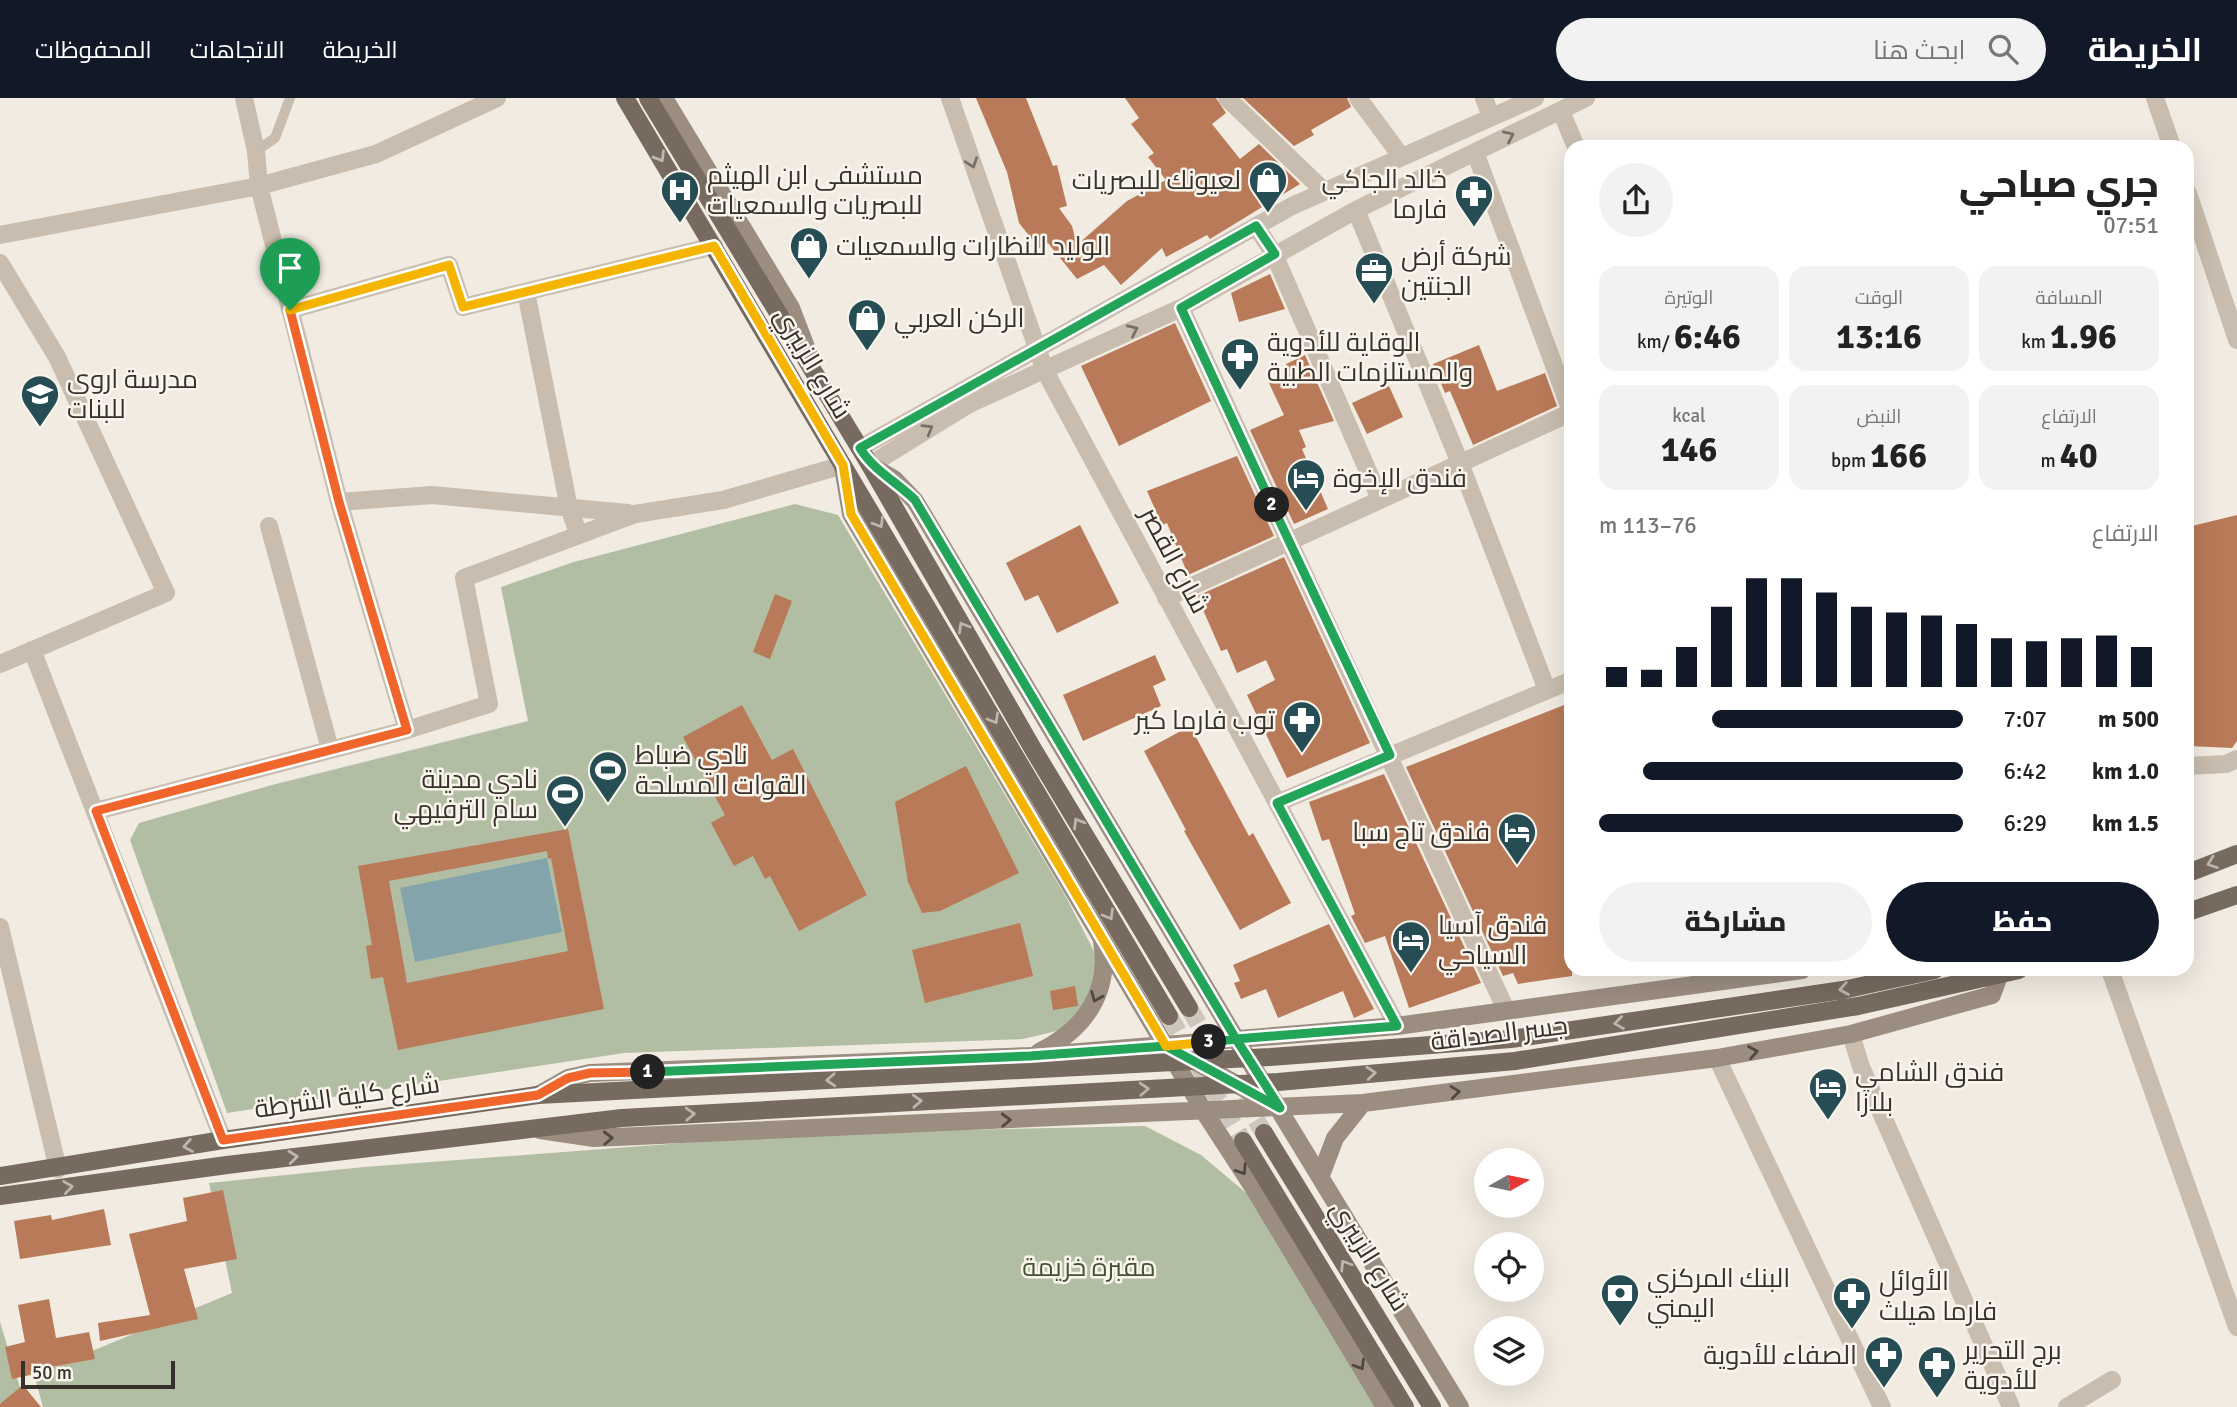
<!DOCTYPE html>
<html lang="ar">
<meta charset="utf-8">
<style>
body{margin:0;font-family:Signika,Cairo,sans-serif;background:#f2f2f2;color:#222;direction:rtl;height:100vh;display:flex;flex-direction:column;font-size:26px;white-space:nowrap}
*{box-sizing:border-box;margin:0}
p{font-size:23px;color:#767676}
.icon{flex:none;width:38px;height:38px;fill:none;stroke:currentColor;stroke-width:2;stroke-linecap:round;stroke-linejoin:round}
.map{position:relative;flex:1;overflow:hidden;direction:ltr}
.details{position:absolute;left:1564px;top:42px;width:630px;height:836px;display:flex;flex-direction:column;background:#fff;border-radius:21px;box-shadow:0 7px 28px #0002;direction:rtl}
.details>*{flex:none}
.needle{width:46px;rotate:81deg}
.tools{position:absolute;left:1474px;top:1050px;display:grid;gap:14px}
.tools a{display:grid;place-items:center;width:70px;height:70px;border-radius:50%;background:#fff;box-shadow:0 7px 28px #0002;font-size:35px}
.scale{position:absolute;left:21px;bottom:18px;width:154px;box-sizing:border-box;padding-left:7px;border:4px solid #37312c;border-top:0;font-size:19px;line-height:24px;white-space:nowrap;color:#37312c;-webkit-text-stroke:5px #f9f5ed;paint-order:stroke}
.pin{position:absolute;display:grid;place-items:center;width:60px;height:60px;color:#fff;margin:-72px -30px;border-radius:50% 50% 50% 0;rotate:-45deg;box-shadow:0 0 7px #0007}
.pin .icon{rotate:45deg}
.km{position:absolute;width:35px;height:35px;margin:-18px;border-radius:50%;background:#222;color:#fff;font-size:19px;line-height:35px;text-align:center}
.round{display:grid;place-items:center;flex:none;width:74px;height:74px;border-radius:37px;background:#f2f2f2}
.headline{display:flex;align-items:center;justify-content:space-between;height:119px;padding:0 35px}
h1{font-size:38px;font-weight:800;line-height:52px}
.figures{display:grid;grid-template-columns:repeat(3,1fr);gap:10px;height:119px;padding:7px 35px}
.figures div{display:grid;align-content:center;border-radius:18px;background:#f2f2f2;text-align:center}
.figures b{font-size:35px;font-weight:800}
.figures small{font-size:19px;font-weight:400}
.figures p{font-size:19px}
.chart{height:196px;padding:14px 35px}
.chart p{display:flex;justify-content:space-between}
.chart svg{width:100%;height:126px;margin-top:7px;stroke:#111827;stroke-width:6}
.primary-button{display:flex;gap:14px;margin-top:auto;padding:14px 35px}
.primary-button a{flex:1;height:80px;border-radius:42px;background:#111827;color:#fff;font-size:28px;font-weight:800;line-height:80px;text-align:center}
.primary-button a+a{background:#f2f2f2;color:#222}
ul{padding:0 35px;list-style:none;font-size:23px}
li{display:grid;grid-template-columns:112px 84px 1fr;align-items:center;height:52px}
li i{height:18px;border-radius:9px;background:#111827}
header{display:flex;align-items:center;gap:42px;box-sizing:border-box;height:98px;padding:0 35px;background:#111827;color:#fff}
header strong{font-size:33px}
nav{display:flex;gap:38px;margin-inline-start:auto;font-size:24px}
.search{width:490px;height:63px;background:#f2f2f2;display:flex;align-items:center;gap:18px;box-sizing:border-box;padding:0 24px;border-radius:38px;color:#767676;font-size:26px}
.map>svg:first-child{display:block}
.green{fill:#b2bea3}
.water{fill:#83a4aa}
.building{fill:#b87a58;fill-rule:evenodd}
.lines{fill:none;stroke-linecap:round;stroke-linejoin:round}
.primary-tunnel{stroke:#ccc6bd;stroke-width:18;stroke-dasharray:18 9;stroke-linecap:butt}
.service{stroke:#c8bdae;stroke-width:10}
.minor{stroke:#c8bdae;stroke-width:18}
.secondary{stroke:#9b8d80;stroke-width:18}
.primary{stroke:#776a5f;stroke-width:18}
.oneway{stroke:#787066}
.oneway2{stroke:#beb6ad}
.oneway3{stroke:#504841}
.split-1-casing{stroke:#fff;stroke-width:14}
.split-2-casing{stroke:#fff;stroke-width:14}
.split-3-casing{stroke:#fff;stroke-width:14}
.split-4-casing{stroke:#fff;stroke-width:14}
.split-1{stroke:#f0652b;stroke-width:9}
.split-2{stroke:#22a559;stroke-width:9}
.split-3{stroke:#22a559;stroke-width:9}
.split-4{stroke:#f5b400;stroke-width:9}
.labels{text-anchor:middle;stroke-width:5;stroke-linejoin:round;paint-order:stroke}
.poi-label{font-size:26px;fill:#37312c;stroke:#f9f5ed;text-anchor:start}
.street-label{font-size:26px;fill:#37312c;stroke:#f9f5ed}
.park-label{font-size:26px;fill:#435332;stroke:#f9f5ed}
</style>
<header>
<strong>الخريطة</strong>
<div class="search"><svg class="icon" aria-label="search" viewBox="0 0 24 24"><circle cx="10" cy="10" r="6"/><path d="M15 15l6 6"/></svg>ابحث هنا</div>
<nav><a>الخريطة</a><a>الاتجاهات</a><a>المحفوظات</a></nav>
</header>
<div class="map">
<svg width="2237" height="1309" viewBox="0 0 2237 1309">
<rect width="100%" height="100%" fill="#f1ebe1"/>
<!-- green -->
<path class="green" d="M795,406L838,417L1065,797L1097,859L1095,889L1081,914L1061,932L1023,941L624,955L227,1015L130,742L139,725L272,687L528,623L501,489L574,464Z
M1145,1028L1201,1057L1251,1099L1377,1309H43L34,1277L232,1195L209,1085L364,1069L815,1035Z
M0,1224L26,1309H0Z"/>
<!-- water -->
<path class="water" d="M547,760L562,834L415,864L400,790Z"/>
<!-- building -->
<path class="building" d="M976,0H1026L1053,68L1057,67L1067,108L1059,110L1072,128L1077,147L1127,103L1166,82L1148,59L1154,55L1131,26L1139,20L1125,0H1216L1226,15L1212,26L1240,61L1259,46L1300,86L1210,141L1207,137L1166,159L1162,150L1121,187L1104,167L1077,181L1048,145L1039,150L1019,125L1007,74Z
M1243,0H1347L1351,9L1311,32L1314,37L1294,48Z
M1270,176L1285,211L1239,224L1231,195Z
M1175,225L1211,303L1119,348L1081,268Z
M1479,247L1497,293L1545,275L1557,308L1473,347L1450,293L1445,295L1433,266Z
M1305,257L1334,323L1299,332L1306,349L1302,351L1328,411L1294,426L1250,332L1284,317L1269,285L1290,275L1286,266Z
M1389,288L1403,319L1367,336L1352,305Z
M1237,358L1274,438L1188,477L1167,425L1162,427L1147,393Z
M2237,417V643L2232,650L2188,648V429Z
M1080,427L1119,505L1057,535L1038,497L1025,503L1006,465Z
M1284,459L1370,645L1287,680L1247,597L1275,582L1266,562L1237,575L1227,551L1221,553L1197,498Z
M775,496L792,503L770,561L753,554Z
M1155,557L1166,582L1153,588L1161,608L1083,643L1063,597Z
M1572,604V878L1518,886L1513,875L1503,878L1406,669Z
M742,607L772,662L793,651L867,797L799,833L770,778L765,781L753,758L734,768L711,725L725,717L683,639Z
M1190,628L1249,738L1253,735L1291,805L1240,832L1184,733L1186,732L1144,653Z
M966,668L1019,775L940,813L922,815L908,784L895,704Z
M1384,676L1481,885L1409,910L1385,838L1365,845L1351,818L1355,816L1329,741L1322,743L1309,704Z
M568,731L604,911L398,952L383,879L371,881L366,848L372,847L358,768ZM547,753L548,761L551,760L568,853L407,885L389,783Z
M1020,825L1033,878L925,905L912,852Z
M1329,826L1374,911L1354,920L1343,893L1278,920L1266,891L1241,901L1234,885L1240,883L1233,867Z
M1075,888L1078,908L1053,912L1050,893Z
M223,1092L237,1161L184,1171L198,1221L100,1243L98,1225L150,1217L129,1136L187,1123L183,1100Z
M104,1111L111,1147L20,1161L14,1123L51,1117L52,1122Z
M49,1201L56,1240L89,1234L95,1261L34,1272L35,1276L12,1281L5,1249L25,1244L18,1207Z
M23,1287L41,1309H0V1306Z"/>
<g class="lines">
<!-- primary-tunnel -->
<path class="primary-tunnel" d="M1189,910L1215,954
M1169,918L1243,1043
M1242,999L1264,1035"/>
<!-- service -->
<path class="service" d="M256,53L275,40L290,0"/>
<!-- minor -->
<path class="minor" d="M244,0L256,53L259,88L339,404L407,632
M950,0L1045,273L1397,928
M1227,0L1323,92
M1358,0L1401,58
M1484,0L1491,19
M2155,0L2172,49
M1561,13L1576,49
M1475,54L1572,316
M2188,95L2237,242
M1356,112L1460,365L1547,592
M1256,128L1274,156L1380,401
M0,137L259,88L376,56L497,0
M0,165L57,259L166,495L0,566
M526,194L569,410L579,437
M1181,210L1507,914
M290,212L449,167L463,209L714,148
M860,350L1292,108L1535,0
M870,367L969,306L1181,210L1356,112L1586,0
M339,404L432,397L628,415
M269,428L330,651
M1166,500L1572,314
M32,552L223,1042
M2188,668L2226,666L2237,661
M1277,705L1572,582
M96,713L407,632L489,606L464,480L635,416L723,402L843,367
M0,829L58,1071
M2110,872L2237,1229
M1851,936L1861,969L2011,1309
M1717,960L1882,1309
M2067,1309L2112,1282"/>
<!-- secondary -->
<path class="secondary" d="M664,0L791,210L809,257
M870,367L894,381L915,403L1236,941L1460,1309
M843,369L851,416L1205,1015L1255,1092L1385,1309
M1039,954C1084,932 1111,895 1102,843
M1187,959L1276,1008
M538,997L568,980L590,975L1030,958L1397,928L1802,872
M540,1032L594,1040L1363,1005L1717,960L1851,936L1992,897L1999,878
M1321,1077L1335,1040L1363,1005"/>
<!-- primary -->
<path class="primary" d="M625,0L1169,918
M648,0L870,367L1033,651L1189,910
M2188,775L2237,756
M2188,814L2237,797
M1264,1035L1432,1309
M1243,1043L1405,1309
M0,1078L223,1042L538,997L1270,959L1511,941L1843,892L1935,872
M0,1098L227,1067L622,1020L1278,984L1515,963L1858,908L2019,872"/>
</g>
<!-- one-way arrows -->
<defs><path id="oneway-chevron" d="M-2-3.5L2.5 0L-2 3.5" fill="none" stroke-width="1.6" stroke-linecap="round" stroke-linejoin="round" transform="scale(1.75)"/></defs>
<g class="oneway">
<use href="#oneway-chevron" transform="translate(1509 38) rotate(-25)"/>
<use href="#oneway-chevron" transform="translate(972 65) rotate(71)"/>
<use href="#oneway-chevron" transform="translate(1133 232) rotate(-25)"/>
<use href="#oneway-chevron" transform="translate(928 331) rotate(-31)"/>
</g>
<g class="oneway2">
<use href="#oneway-chevron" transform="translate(660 59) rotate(59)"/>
<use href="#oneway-chevron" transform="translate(879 425) rotate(59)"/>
<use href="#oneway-chevron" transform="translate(963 529) rotate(-120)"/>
<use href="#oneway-chevron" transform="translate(994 621) rotate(60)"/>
<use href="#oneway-chevron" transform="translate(1078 725) rotate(-121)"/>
<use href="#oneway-chevron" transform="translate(2212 765) rotate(160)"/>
<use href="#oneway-chevron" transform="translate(1109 817) rotate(60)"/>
<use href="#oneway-chevron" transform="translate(1844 891) rotate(170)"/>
<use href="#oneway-chevron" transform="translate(1619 925) rotate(172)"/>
<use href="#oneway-chevron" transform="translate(1371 975) rotate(-5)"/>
<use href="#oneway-chevron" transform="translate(831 982) rotate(177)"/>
<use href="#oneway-chevron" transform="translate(1144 991) rotate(-3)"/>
<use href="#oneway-chevron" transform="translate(917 1003) rotate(-3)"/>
<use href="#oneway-chevron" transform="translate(690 1016) rotate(-3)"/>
<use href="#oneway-chevron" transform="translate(188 1048) rotate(170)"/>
<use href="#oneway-chevron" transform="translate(293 1059) rotate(-6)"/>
<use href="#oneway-chevron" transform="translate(68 1089) rotate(-8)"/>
<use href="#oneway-chevron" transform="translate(1345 1167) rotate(-122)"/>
</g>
<g class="oneway3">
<use href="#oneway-chevron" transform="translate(1096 899) rotate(113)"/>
<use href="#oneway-chevron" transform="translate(1753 954) rotate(-10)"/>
<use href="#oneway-chevron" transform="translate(1455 994) rotate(-7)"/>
<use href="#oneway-chevron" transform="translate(1006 1022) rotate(-2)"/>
<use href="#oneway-chevron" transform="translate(608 1040) rotate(-2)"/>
<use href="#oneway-chevron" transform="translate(1242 1072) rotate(57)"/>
<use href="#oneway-chevron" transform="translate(1360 1267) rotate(59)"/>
</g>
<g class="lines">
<!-- split-1 casing -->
<g class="split-1-casing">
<path id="split-1" d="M290,212L339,404L407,632L96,713L223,1042L538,997L568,980L590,975L648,974"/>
</g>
<!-- split-2 casing -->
<g class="split-2-casing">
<path id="split-2" d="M648,974L1030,958L1166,948L1280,1010L1236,941L1397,928L1277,705L1390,657L1272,407"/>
</g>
<!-- split-3 casing -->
<g class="split-3-casing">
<path id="split-3" d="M1209,944L1236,941L915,402C897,384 873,372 860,350L1256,128L1275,156L1181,210L1272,407"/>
</g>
<!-- split-4 casing -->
<g class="split-4-casing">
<path id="split-4" d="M290,212L449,167L463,209L714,148L843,367L851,416L1166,948L1209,944"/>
</g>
<!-- split-1 -->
<use href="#split-1" class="split-1"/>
<!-- split-2 -->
<use href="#split-2" class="split-2"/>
<!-- split-3 -->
<use href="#split-3" class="split-3"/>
<!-- split-4 -->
<use href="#split-4" class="split-4"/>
</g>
<!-- icons -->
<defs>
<g id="shop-pin" transform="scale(2.0125)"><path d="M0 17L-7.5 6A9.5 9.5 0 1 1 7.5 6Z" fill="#264c54" stroke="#f9f5ed"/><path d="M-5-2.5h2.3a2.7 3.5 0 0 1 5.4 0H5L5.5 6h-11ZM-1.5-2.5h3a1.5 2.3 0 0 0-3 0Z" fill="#fff"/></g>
<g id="hospital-pin" transform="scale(2.0125)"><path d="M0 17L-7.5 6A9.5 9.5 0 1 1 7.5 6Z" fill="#264c54" stroke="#f9f5ed"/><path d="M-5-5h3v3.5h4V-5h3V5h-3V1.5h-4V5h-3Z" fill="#fff"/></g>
<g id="pharmacy-pin" transform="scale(2.0125)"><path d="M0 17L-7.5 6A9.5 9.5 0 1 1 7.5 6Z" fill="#264c54" stroke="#f9f5ed"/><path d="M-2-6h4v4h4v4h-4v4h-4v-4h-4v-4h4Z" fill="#fff"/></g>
<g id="office-pin" transform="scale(2.0125)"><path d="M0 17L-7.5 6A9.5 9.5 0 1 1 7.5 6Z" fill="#264c54" stroke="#f9f5ed"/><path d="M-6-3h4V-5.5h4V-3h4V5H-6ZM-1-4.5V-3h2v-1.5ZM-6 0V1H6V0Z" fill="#fff"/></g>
<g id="school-pin" transform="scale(2.0125)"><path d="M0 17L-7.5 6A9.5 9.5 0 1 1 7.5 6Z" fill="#264c54" stroke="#f9f5ed"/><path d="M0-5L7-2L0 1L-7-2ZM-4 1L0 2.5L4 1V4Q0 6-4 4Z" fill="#fff"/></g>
<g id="hotel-pin" transform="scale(2.0125)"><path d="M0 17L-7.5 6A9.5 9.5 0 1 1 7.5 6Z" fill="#264c54" stroke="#f9f5ed"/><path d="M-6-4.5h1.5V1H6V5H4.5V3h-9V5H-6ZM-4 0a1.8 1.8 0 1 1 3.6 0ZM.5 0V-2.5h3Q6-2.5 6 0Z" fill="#fff"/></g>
<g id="stadium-pin" transform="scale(2.0125)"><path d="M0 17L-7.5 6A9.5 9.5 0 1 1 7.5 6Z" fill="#264c54" stroke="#f9f5ed"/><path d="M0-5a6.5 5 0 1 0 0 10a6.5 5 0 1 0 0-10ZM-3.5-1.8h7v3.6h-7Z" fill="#fff"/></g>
<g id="bank-pin" transform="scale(2.0125)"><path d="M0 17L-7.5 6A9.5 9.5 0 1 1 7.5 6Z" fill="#264c54" stroke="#f9f5ed"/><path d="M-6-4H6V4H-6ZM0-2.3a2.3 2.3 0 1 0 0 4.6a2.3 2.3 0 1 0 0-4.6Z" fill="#fff"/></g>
</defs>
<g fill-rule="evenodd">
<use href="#shop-pin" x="1268" y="82"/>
<use href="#hospital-pin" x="680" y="92"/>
<use href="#pharmacy-pin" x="1474" y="96"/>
<use href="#shop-pin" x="809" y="148"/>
<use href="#office-pin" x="1374" y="173"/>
<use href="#shop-pin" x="867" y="220"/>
<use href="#pharmacy-pin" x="1240" y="259"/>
<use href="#school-pin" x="40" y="296"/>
<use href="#hotel-pin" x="1306" y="380"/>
<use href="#pharmacy-pin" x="1302" y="622"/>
<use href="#stadium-pin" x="608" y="672"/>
<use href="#stadium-pin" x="565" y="696"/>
<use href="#hotel-pin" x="1517" y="734"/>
<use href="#hotel-pin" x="1411" y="842"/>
<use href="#hotel-pin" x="1828" y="989"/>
<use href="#bank-pin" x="1620" y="1195"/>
<use href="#pharmacy-pin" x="1852" y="1198"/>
<use href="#pharmacy-pin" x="1884" y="1257"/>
<use href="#pharmacy-pin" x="1937" y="1267"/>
</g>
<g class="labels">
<!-- poi labels -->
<g class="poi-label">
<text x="707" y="86">مستشفى ابن الهيثم<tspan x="707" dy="30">للبصريات والسمعيات</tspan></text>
<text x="1447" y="90" text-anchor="end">خالد الجاكي<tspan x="1447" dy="30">فارما</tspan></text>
<text x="1241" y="91" text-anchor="end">لعيونك للبصريات</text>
<text x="836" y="157">الوليد للنظارات والسمعيات</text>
<text x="1401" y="167">شركة أرض<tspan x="1401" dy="30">الجنتين</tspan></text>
<text x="894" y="229">الركن العربي</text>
<text x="1267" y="253">الوقاية للأدوية<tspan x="1267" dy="30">والمستلزمات الطبية</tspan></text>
<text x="67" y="290">مدرسة اروى<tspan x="67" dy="30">للبنات</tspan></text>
<text x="1333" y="389">فندق الإخوة</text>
<text x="1275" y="631" text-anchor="end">توب فارما كير</text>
<text x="635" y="666">نادي ضباط<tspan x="635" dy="30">القوات المسلحة</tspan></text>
<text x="538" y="690" text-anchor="end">نادي مدينة<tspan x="538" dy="30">سام الترفيهي</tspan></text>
<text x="1490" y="743" text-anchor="end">فندق تاج سبا</text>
<text x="1438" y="836">فندق آسيا<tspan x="1438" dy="30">السياحي</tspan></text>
<text x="1855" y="983">فندق الشامي<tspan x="1855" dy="30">بلازا</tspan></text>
<text x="1647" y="1189">البنك المركزي<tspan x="1647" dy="30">اليمني</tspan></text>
<text x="1879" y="1192">الأوائل<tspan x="1879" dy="30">فارما هيلث</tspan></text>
<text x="1964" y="1261">برج التحرير<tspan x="1964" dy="30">للأدوية</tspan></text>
<text x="1857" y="1266" text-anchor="end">الصفاء للأدوية</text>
</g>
<!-- street labels -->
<g class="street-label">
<text transform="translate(813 265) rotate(59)" y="9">شارع الزبيري</text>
<text transform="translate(1175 462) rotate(62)" y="9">شارع القصر</text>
<text transform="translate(1499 935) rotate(-7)" y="9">جسر الصداقة</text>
<text transform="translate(347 998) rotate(-8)" y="9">شارع كلية الشرطة</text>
<text transform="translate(1370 1158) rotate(58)" y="9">شارع الزبيري</text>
</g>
<!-- park labels -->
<g class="park-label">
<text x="1089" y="1178">مقبرة خزيمة</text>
</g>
</g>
</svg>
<div class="tools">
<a><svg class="needle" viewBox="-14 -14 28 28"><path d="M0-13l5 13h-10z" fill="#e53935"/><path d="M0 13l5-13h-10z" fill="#767676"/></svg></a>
<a><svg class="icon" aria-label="locate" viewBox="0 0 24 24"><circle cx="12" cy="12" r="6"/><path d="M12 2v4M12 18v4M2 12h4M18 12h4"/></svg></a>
<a><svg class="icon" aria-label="layers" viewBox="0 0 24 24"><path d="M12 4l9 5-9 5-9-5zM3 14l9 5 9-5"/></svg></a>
</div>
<div class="scale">50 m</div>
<div class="pin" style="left:290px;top:212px;background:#1e9e55"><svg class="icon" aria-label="arrive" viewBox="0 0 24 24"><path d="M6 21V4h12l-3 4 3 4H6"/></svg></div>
<b class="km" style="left:648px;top:974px">1</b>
<b class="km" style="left:1272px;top:407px">2</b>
<b class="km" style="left:1209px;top:944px">3</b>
<section class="details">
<div class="headline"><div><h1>جري صباحي</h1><p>07:51</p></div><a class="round"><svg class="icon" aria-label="share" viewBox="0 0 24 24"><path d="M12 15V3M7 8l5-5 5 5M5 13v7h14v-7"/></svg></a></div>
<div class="figures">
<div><p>المسافة</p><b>1.96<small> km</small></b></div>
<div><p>الوقت</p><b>13:16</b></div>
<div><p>الوتيرة</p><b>6:46<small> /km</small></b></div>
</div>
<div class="figures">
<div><p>الارتفاع</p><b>40<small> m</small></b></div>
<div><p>النبض</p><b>166<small> bpm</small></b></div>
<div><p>kcal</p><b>146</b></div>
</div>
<div class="chart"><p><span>الارتفاع</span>76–113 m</p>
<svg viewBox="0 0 160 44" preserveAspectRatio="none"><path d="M5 44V37M15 44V38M25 44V30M35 44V16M45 44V6M55 44V6M65 44V11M75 44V16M85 44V18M95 44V19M105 44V22M115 44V27M125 44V28M135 44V27M145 44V26M155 44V30"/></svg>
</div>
<ul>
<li><b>500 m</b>7:07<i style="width:69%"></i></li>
<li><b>1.0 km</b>6:42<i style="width:88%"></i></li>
<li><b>1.5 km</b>6:29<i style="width:100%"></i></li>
</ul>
<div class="primary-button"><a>حفظ</a><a>مشاركة</a></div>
</section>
</div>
